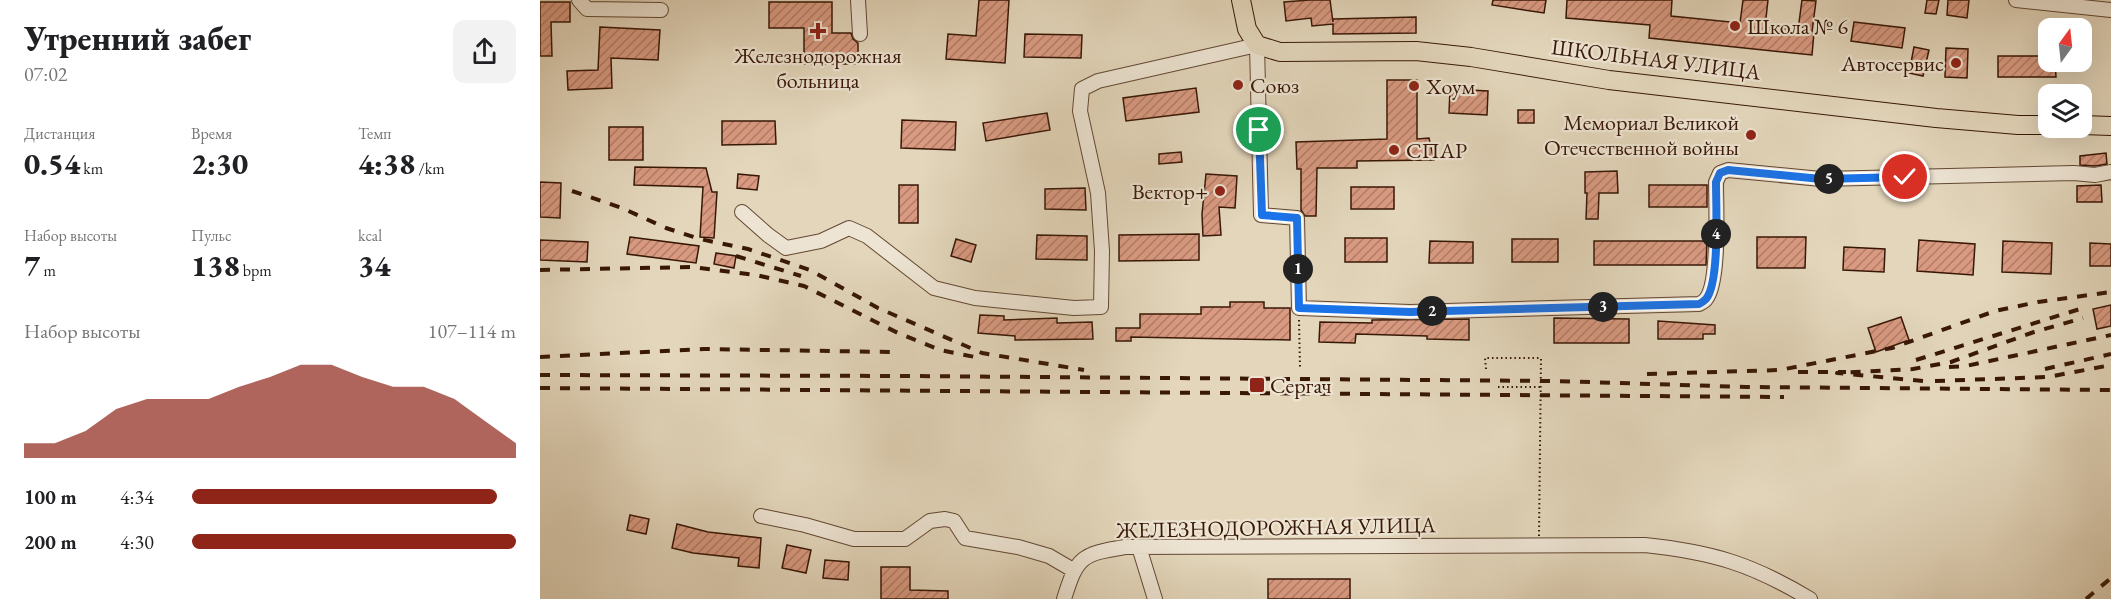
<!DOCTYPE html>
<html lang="ru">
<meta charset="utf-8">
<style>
body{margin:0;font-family:"EB Garamond",serif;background:#f2f2f2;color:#202124;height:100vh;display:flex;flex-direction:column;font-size:22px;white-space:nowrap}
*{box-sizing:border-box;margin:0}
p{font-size:20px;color:#757577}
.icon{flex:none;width:33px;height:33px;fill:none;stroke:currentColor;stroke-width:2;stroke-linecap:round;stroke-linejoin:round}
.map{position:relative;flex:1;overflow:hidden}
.drawer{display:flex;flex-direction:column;background:#fff;width:540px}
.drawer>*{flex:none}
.needle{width:39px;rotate:15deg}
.controls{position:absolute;left:1498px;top:18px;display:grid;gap:12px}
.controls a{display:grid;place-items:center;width:54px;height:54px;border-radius:12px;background:#fff;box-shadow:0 6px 24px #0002;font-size:30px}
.pin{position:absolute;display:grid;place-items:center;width:51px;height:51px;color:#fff;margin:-26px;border:3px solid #fff;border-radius:50%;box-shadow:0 2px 6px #0007}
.km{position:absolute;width:30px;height:30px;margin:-15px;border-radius:50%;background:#222;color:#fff;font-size:16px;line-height:30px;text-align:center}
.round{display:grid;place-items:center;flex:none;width:63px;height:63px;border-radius:12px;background:#f2f2f2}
.headline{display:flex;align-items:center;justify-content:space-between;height:102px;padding:0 24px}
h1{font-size:33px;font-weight:800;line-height:45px}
.figures{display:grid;grid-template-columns:repeat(3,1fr);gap:9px;height:102px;padding:6px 24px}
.figures div{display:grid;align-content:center}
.figures b{font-size:30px;font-weight:800}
.figures small{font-size:16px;font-weight:400}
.figures p{font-size:16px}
.chart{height:168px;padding:12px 24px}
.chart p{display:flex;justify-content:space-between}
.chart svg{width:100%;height:108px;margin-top:6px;fill:#8f2418;opacity:.7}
ul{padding:0 24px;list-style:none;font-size:20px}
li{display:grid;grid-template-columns:96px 72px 1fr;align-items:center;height:45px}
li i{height:15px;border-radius:8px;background:#8f2418}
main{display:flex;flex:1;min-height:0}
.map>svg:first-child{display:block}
.building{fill:url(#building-hatch);stroke:#381706;stroke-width:1.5}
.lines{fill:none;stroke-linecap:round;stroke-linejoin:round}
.minor-casing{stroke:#634733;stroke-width:16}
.major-casing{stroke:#381706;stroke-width:20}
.path{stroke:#381706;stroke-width:2;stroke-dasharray:1.5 3;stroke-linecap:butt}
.minor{stroke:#ede4d3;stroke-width:14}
.major{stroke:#e3d6bb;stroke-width:18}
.rail{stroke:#381706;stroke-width:4;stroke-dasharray:10 10;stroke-linecap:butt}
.path-bridge{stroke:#381706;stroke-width:2;stroke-dasharray:1.5 3;stroke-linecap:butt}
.route-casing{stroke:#fff;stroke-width:12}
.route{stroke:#1a73e8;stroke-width:8}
.poi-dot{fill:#8f2418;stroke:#ede4d3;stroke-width:2}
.labels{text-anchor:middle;stroke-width:4.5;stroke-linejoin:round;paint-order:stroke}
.poi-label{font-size:22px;fill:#381706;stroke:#ede4d3;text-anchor:start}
.street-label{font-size:22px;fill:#381706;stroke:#ede4d3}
</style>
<main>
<section class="drawer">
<div class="headline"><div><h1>Утренний забег</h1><p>07:02</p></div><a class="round"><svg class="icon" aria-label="share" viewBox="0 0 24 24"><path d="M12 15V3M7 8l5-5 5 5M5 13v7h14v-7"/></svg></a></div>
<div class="figures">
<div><p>Дистанция</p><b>0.54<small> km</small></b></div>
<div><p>Время</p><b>2:30</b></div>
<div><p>Темп</p><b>4:38<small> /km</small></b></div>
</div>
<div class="figures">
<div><p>Набор высоты</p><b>7<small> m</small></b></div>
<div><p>Пульс</p><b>138<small> bpm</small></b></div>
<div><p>kcal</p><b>34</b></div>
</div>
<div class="chart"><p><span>Набор высоты</span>107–114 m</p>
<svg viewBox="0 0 160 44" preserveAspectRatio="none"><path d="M0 44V38L10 38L20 33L30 24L40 20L50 20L60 20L70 15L80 11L90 6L100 6L110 11L120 15L130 15L140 20L150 29L160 38V44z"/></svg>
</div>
<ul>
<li><b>100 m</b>4:34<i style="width:94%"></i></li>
<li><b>200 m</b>4:30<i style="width:100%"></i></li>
</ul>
</section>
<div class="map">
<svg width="1571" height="599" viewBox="0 0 1571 599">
<defs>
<pattern id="building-hatch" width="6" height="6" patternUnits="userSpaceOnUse" patternTransform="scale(1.5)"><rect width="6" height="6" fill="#d99a81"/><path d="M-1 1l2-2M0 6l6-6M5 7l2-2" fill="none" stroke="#b17d68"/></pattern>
</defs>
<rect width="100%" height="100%" fill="#e3d6bb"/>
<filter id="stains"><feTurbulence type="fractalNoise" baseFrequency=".00333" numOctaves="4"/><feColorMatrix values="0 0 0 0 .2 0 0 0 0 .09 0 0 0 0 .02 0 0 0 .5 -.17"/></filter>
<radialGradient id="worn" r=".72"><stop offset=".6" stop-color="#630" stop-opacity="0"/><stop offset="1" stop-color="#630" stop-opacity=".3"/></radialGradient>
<!-- building -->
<path class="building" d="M439,0H469L465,63L406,59L408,34L436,36Z
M770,0H790L793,22V19L876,17V33L793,34V24L772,26L771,18L746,21L744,2Z
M953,0H1006L1004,13L952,5Z
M1027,0H1132L1131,16L1200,23L1203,0H1228L1225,27L1258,30L1262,0L1276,1L1272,32H1274L1272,55L1109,38L1110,25L1026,18Z
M1387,0H1399L1396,14L1385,13Z
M1408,0H1429L1427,18L1407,15Z
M0,2H30V22H11L12,56H0Z
M229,2H292V33H311L313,39L318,43V64H264V28H229Z
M1314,22L1365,28L1362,48L1311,41Z
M60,27L120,30L118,60L71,58L72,88L28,90L27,71L58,70Z
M485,34L542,35L541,58L484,57Z
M1374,47L1389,50L1383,76L1369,73Z
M1406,48L1428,49L1427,78L1405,77Z
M1458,56H1509V62H1515L1516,77H1458Z
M847,80H877V139L889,138L894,160L817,161V168H777L776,216H765L761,210V169H757L756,142L847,139Z
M656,88L659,112L586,121L583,98Z
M910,89L948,91L947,115L909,113Z
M978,110H994V123H978Z
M507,113L510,130L446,141L443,123Z
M362,120L416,122L415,150L361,148Z
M182,121H235L236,144L182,145Z
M69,127H103V160H69Z
M641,152L642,162L619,164V154Z
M1566,153L1567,164L1555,166L1540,165V156Z
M95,167L166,168L172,192H177L174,238L160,237L163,187L94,185Z
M1077,171L1078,193H1059L1058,219H1046L1047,193H1045V172Z
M198,174L219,176L217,190L197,188Z
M666,174L697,176L695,208L679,207L681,235L663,236L662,214Z
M0,182L21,183L20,218L0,217Z
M359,185H378V223H359Z
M1109,185H1167V207H1109Z
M1561,185L1562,202H1537V186Z
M811,187H854V209H811Z
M545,188L546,210L505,209V189Z
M659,234V260L579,261V235Z
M497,235L547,236V260L496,259Z
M90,237L159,246L156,263L87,254Z
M1217,237H1266L1265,268H1217Z
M805,238H847V262H805Z
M416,239L436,245L431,262L411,256Z
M972,239H1018V262H972Z
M0,240L48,242L47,262L0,260Z
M1379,240L1435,244L1433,275L1377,271Z
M890,241L933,242V263H889Z
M1054,241H1167L1166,265H1054Z
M1463,241L1512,243L1511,274L1462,272Z
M1550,243L1571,244V266H1550Z
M1304,247L1345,249L1344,272L1303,270Z
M176,253L196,256L194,268L174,264Z
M690,302H724V308H750V340L591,337V341H576V328H600V314H661V307H690Z
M1571,305V326L1557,329L1553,309Z
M440,315L464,316V320L517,318V323L552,322L553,339L475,340V336L438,333Z
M1361,317L1369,340L1336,352L1328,328Z
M1014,318L1089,319V343H1014Z
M929,319V340L887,339V336L816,334L815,343L779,342L780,322L832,323V320Z
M1118,321L1175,325V334H1163V339H1118Z
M90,515L109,519L106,534L87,530Z
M137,524L168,532L221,538L219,568L198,566L199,558L153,553L132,548Z
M247,545L271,550L266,573L242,568Z
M285,560L309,562L308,580L283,578Z
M341,567H370V590L408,591V599H341Z
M728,579H810V599H728Z"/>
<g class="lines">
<!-- minor casing -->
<g class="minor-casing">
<path id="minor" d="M39,0L47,9L121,10
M318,0L320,34
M1476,0L1571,10
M202,212L228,235L246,248L281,241L309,228L327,236L394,288L435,298L534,308L561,307L562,251L558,193L540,111L542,89L558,81L717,45L721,215L757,218L759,308L870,312L1159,304C1161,303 1165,301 1166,299C1180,282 1176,205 1176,182L1180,173L1188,170L1281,179L1534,173L1555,175L1571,172
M221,516L265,525L314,539H365L390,521L405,519L414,521L425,538L478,547L509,556L533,570
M599,547L615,599
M524,599C537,557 541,554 585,547L1105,545C1172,552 1212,564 1270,599"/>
</g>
<!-- major casing -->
<g class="major-casing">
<path id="major" d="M701,0L707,29L717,45L740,52L876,51L931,57L1069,80L1396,118L1478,125H1509
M1542,125L1571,126"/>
</g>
<!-- path -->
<path class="path" d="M759,320L760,368
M946,369L945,358H1001
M958,387H1000"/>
<!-- minor -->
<use href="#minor" class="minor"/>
<!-- major -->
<use href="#major" class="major"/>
<!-- rail -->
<path class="rail" d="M32,191L82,208L126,228L160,239L208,249L270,270L338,308L442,353L544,370
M196,256L261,276
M0,270L152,267L216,275L264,286L358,333L400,350L440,358
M0,357L164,349L353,352
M1376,360L1540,309
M1409,367L1426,366L1571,335
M1505,369L1571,354
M1258,372H1306
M1107,374L1240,370L1352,348L1455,311L1498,302L1571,292
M0,375L367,376L1015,381L1206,387L1571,390
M1383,381L1297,373L1373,369L1411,362L1494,332L1543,318
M1395,381L1508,377L1571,365
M0,388L1244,397
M1546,599L1571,578"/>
<!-- path-bridge -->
<path class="path-bridge" d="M999,536L1001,358"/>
</g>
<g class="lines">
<!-- route casing -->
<g class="route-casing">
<path id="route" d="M719,130L722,215L757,218L759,308L870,312L1159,304C1161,303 1164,301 1166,299C1180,282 1176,206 1176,182L1180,173L1188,170L1281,179L1365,177"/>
</g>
<!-- route -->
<use href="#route" class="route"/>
</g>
<!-- markers -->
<g class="poi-dot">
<circle cx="1195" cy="26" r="6"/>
<path d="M275 22h6v6h6v6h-6v6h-6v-6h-6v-6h6z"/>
<circle cx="1416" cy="63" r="6"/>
<circle cx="698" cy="85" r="6"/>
<circle cx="874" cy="86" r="6"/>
<circle cx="1211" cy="135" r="6"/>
<circle cx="854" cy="150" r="6"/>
<circle cx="680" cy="191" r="6"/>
<rect x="709" y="377" width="16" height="16" rx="3"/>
</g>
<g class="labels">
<!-- poi labels -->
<g class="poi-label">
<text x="1207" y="34">Школа № 6</text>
<text x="278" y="63" text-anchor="middle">Железнодорожная<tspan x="278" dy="25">больница</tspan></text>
<text x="1404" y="71" text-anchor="end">Автосервис</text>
<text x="710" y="93">Союз</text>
<text x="886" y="94">Хоум</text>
<text x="1199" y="130" text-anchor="end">Мемориал Великой<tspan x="1199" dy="25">Отечественной войны</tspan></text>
<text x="866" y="158">СПАР</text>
<text x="668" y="199" text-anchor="end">Вектор+</text>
<text x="730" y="393">Сергач</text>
</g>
<!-- street labels -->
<g class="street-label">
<text transform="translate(1116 59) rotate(7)" y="8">ШКОЛЬНАЯ УЛИЦА</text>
<text transform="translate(736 527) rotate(-1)" y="8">ЖЕЛЕЗНОДОРОЖНАЯ УЛИЦА</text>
</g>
</g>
<rect width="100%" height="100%" filter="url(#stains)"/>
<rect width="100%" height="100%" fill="url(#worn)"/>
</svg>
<div class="controls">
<a><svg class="needle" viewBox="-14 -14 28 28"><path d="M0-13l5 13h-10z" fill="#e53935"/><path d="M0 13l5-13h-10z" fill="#757577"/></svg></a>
<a><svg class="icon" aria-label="layers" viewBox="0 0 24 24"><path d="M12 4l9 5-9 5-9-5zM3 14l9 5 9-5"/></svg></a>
</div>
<div class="pin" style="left:719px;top:130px;background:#1e9e55"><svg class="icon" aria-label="arrive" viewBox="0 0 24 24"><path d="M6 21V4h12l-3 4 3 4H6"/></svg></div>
<div class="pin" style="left:1365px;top:177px;background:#d93025"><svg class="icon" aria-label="check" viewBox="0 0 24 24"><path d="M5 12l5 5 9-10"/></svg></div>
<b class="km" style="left:758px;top:269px">1</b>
<b class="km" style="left:892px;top:311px">2</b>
<b class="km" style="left:1063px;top:307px">3</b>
<b class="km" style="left:1176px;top:234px">4</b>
<b class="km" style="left:1289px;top:179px">5</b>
</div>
</main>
